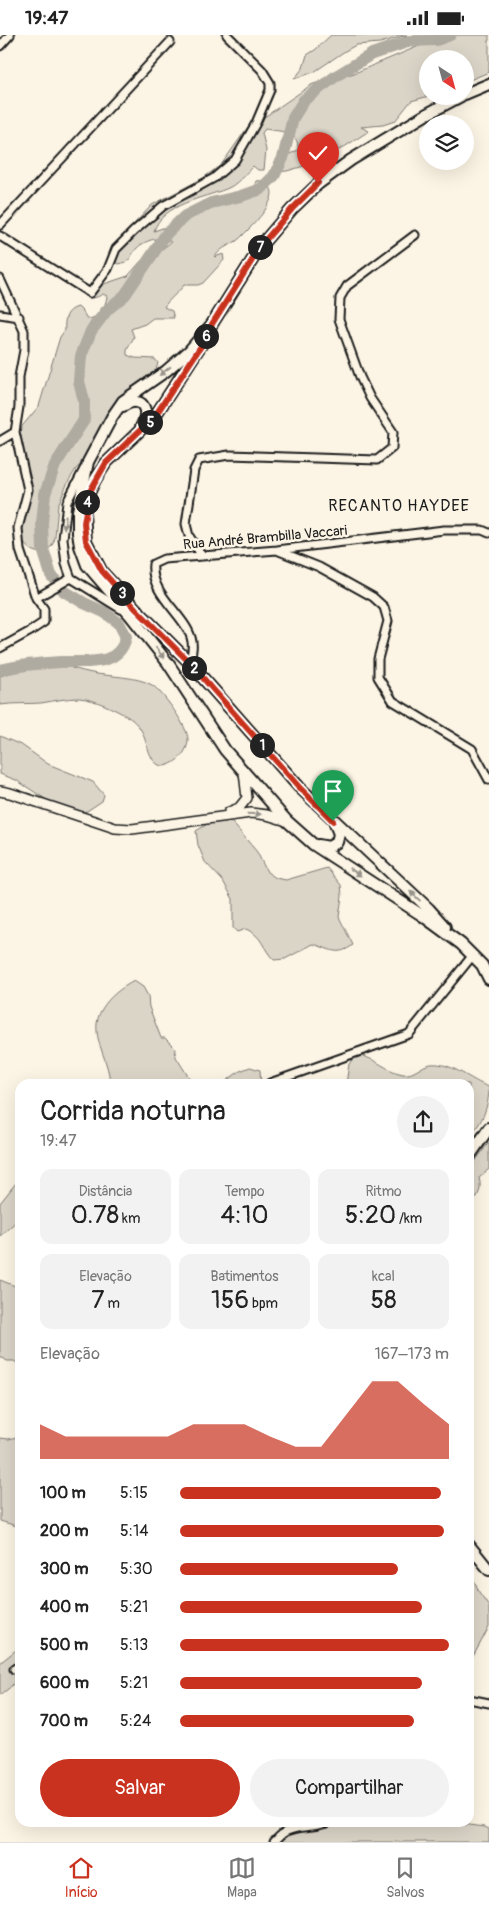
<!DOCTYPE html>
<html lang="pt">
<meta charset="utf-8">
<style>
body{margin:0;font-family:Pangolin,sans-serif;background:#f2f2f2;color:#222;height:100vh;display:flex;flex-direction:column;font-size:19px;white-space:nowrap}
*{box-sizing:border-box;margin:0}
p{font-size:16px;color:#767676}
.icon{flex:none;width:28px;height:28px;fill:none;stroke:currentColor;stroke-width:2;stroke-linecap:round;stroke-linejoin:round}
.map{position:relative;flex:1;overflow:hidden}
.sheet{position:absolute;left:15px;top:1044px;width:459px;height:748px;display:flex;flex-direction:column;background:#fff;border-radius:15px;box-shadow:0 5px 20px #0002}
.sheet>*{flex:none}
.needle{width:32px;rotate:144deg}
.controls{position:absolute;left:419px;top:15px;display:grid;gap:10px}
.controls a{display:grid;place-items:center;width:55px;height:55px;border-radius:50%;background:#fff;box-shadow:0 5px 20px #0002;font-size:25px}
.pin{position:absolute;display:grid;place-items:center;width:42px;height:42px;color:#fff;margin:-51px -21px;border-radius:50% 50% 50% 0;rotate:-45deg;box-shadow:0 0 5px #0007}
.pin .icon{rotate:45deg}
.km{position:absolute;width:25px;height:25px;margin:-12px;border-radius:50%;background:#222;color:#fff;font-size:14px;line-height:25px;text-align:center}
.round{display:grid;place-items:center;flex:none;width:52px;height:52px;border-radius:26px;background:#f2f2f2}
.summary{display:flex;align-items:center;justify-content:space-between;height:85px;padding:0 25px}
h1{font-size:28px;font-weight:600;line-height:38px}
.metrics{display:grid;grid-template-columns:repeat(3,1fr);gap:8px;height:85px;padding:5px 25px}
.metrics div{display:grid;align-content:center;border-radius:12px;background:#f2f2f2;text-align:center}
.metrics b{font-size:25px;font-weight:600}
.metrics small{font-size:14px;font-weight:400}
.metrics p{font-size:14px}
.chart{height:140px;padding:10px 25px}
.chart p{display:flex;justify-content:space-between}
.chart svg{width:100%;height:90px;margin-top:5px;fill:#c8321e;opacity:.7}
.button{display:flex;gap:10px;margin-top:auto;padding:10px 25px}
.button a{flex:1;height:58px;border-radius:30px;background:#c8321e;color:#fff;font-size:20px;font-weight:600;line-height:58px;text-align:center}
.button a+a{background:#f2f2f2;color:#222}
ul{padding:0 25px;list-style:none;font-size:16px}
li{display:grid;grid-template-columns:80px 60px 1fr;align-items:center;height:38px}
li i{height:12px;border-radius:6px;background:#c8321e}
.status{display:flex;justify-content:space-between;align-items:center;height:35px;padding:0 25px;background:#fff;direction:ltr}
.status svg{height:14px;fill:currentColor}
.tabs{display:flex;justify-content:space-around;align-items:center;height:70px;border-top:1px solid #e0e0e0;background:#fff;font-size:14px;color:#767676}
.tabs a{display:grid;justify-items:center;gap:2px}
.tabs .current{color:#c8321e}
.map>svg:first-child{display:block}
.green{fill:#dbd5c8;stroke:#7c7872}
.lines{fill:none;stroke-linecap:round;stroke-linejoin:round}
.river{stroke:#b0aba1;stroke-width:12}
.street-casing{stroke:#1c1c1c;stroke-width:11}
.secondary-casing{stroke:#1c1c1c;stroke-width:12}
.primary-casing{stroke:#1c1c1c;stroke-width:14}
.street{stroke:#fcf5e5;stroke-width:7}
.secondary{stroke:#fcf5e5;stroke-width:9}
.primary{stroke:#fcf5e5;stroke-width:10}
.oneway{fill:#97938b}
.route-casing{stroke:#fff;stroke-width:10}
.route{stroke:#c8321e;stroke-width:6}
.labels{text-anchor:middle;stroke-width:5;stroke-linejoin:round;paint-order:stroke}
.street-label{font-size:14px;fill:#1c1c1c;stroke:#fcf5e5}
.quarter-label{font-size:16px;letter-spacing:1px;fill:#1c1c1c;stroke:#fcf5e5}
</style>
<div class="status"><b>19:47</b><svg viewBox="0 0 49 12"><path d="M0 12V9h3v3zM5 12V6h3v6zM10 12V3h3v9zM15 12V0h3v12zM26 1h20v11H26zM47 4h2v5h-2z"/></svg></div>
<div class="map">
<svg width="489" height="1807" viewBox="0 0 489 1807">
<rect width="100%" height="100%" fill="#fcf5e5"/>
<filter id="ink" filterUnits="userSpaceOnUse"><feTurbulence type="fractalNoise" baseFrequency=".02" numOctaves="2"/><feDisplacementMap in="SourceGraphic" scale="10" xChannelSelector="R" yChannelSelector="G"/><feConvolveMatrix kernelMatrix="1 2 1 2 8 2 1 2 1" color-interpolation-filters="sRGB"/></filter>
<g filter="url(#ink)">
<!-- green -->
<path class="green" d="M331,0H407L380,8L356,10L345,16L314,37L294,44L303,33L307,20L315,15Z
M452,0H489V37L465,47V24H428V61H429L411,66L395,86L383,90L361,92L369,96L341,114L322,121L311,129L287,136L275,137L274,127L298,115C299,94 279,97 265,94L262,98L266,115L264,135H258L253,131C245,139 237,150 226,154C204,163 162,169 154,196L174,189L201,172L213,170L223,164L236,163L253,155L256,146C261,145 267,147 270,152C280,165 249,194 240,203C232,211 221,211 215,222L223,219L224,225L203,248L198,250H184C179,257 168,265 164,272L172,276L174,283H153L145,289L131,294L134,302L127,315V320L135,323L155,324L158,328L156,335L113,376L92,417L76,434L68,447L58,470L55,503L52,511L43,518C34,518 28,514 23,507C4,483 30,460 27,435C27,428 18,419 13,412V406L23,390L39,371L60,302L65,295C64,285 66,275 78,272L83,277L87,284C98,284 106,272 107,261L103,259C97,263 91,264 84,261V259L101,250L128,241L142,225L152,222L171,207C162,200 145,205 137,213C134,216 131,222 128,226L119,229L112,226L111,219L113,211L152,170L203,143L221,130L250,89L260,85L311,50L333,42L345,41L357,37L419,11L442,7Z
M59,630C71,632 81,636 92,638C110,642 137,641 152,650C162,656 189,693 188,705C188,716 178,727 168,730C152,736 148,712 144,702C142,694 135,686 128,682C115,674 94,664 79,663C66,663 54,666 41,668C28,669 14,668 0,670V641L31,632Z
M0,701L23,711L48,729L93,747L104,760L102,766L87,776L81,777L50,767L16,745L0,739Z
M217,783L228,784L236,792L257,817L267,837L276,843L286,845L327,833L341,850L342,861L339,882L353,910C337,922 331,914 313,909L285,924L274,925C262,913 263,901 246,894L237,897L233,893V864L223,846L205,827L198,810L196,796Z
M134,946L143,952L148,961L149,972L161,1003H165L175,1013L176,1022L193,1049H110C109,1021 87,999 102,974C110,961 121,953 134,946Z
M356,1020C376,1022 385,1036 403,1039C414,1041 421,1030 431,1029C452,1027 471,1046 489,1052C489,1070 483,1088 469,1101V1049H346L349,1029Z
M250,1032L260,1035L261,1049H222L240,1036Z
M489,1107V1134L479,1143C483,1156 476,1164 469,1173V1135Z
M20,1143V1183L0,1201V1168Z
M0,1245L20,1253V1330L14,1326H7L3,1323H0Z
M20,1401V1492L0,1486V1403L9,1404Z
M469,1533L479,1557L489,1571V1592L469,1629Z
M16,1615H20C20,1638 21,1646 0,1660V1628Z
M310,1786H439L485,1792L489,1794V1807H269L284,1796Z"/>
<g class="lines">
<!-- river -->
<path class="river" d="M0,635C20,630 41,628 61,627C86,626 119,633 126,602L119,588L104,577L84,568L64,556L51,540L43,514L42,488L45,459L55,430L84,385V366L79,346L81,321L91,296L107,275L125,260L167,198L185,181L211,168L241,161L261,154L274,141L283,123L293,83L304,65L336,41L372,19L410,6L436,5L450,0"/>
<!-- street casing -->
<g class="street-casing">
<path id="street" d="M0,11L10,0
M0,190L170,7
M0,201L90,258L108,234L116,214L134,196L163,171L214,143L235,125L256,88L270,55V48L262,35L227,0
M0,244L24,296V315L19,342V372L15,397L28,455L18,493L20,515L36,563L71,543
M0,279L19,282
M0,406L15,397
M84,434L67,467L63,504L66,529L71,543L121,574
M279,516L319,532L373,562L384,572L388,586L378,624V642L393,666L472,714L489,745
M202,521L189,501L186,489L194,435L199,425L229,420L377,425L392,413L393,397L370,363L360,342L339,284L340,263L347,251L415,200
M0,613L29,597L44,587V574L36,563
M188,626C190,623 192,619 192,615C197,586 149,564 153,529L164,524L277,515L444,495H482L489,498
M270,1048L409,999L473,920
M14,1634L20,1631
M469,1664L489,1668
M274,1807C278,1803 282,1798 287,1796C301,1790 317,1793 331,1786"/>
</g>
<!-- secondary casing -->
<g class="secondary-casing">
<path id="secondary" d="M0,756L10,758L115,793L132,794L251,778L267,780L287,786
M229,777L239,773L247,763L244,737"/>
</g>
<!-- primary casing -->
<g class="primary-casing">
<path id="primary" d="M465,59L489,49
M461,61L427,79L351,125L318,149L292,174L263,208L212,289L189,316L166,336L123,366L112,382L88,427L78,476V498L80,511L87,530L130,580L168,628L225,715L287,786L314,810L423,881L461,909L482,930L489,944
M203,307L155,381L106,428L95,445L89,458L84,479L86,506L102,537L136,574L188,626L299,752L429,874L445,892
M123,371C142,359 151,375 141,392
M318,810L329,812L337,807L339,799L335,789
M469,1122L489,1093
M469,1510L489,1535"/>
</g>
<!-- street -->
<use href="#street" class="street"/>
<!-- secondary -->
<use href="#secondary" class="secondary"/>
<!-- primary -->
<use href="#primary" class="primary"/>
</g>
<!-- one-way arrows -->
<defs><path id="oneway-solid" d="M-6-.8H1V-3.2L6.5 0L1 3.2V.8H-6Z" transform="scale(1.25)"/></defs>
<g class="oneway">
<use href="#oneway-solid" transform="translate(165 336) rotate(142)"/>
<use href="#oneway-solid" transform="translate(65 487) rotate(96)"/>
<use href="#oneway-solid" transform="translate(160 618) rotate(53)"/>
<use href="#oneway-solid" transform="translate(254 779) rotate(2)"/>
<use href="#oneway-solid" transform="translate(355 837) rotate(33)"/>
<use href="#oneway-solid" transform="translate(415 861) rotate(-137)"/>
</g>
</g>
<g class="lines" filter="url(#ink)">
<!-- route casing -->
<g class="route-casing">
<path id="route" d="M318,148L292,174L263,208L212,289L203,308L155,381L106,428L89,458L84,488L86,506L102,536L136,574L188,626L299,752L333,786"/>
</g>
<!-- route -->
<use href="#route" class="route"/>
</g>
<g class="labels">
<!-- street labels -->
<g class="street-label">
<text transform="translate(265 502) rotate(-5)" y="5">Rua André Brambilla Vaccari</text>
</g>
<!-- quarter labels -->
<g class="quarter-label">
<text x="399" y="476">RECANTO HAYDEE</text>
</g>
</g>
</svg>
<div class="controls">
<a><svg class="needle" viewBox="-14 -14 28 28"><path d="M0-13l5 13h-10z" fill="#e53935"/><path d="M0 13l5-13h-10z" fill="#767676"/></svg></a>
<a><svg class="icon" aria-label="layers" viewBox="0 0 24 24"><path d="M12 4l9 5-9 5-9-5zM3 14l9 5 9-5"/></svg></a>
</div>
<div class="pin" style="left:333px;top:786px;background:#1e9e55"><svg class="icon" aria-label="arrive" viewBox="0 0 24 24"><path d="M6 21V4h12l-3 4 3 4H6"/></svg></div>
<div class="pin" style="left:318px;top:148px;background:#d93025"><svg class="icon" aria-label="check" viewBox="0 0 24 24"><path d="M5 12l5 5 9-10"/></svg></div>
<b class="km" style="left:262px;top:710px">1</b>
<b class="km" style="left:194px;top:633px">2</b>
<b class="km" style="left:122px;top:558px">3</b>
<b class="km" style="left:87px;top:467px">4</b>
<b class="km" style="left:150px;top:387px">5</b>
<b class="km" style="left:206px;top:301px">6</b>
<b class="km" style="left:260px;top:212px">7</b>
<section class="sheet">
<div class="summary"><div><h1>Corrida noturna</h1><p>19:47</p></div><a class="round"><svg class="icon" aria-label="share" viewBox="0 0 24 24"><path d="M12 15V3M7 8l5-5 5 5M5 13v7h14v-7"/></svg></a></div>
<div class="metrics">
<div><p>Distância</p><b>0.78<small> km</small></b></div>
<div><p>Tempo</p><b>4:10</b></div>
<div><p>Ritmo</p><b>5:20<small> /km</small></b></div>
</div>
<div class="metrics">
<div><p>Elevação</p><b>7<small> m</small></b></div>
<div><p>Batimentos</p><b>156<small> bpm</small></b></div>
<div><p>kcal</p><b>58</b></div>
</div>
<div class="chart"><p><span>Elevação</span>167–173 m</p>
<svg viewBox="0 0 160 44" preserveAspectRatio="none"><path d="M0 44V27L10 33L20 33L30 33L40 33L50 33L60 27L70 27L80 27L90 33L100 38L110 38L120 22L130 6L140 6L150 17L160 27V44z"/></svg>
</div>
<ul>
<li><b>100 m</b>5:15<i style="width:97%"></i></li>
<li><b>200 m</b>5:14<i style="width:98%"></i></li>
<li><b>300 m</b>5:30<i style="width:81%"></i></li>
<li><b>400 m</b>5:21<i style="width:90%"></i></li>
<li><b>500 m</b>5:13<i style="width:100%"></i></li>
<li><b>600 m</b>5:21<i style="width:90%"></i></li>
<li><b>700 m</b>5:24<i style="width:87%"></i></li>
</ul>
<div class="button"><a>Salvar</a><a>Compartilhar</a></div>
</section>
</div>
<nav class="tabs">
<a class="current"><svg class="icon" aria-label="home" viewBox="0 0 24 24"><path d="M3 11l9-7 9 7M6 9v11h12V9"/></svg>Início</a>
<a><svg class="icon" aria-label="map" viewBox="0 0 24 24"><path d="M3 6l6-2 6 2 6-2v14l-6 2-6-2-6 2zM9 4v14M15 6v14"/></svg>Mapa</a>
<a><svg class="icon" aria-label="saved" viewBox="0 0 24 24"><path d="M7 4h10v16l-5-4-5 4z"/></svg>Salvos</a>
</nav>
